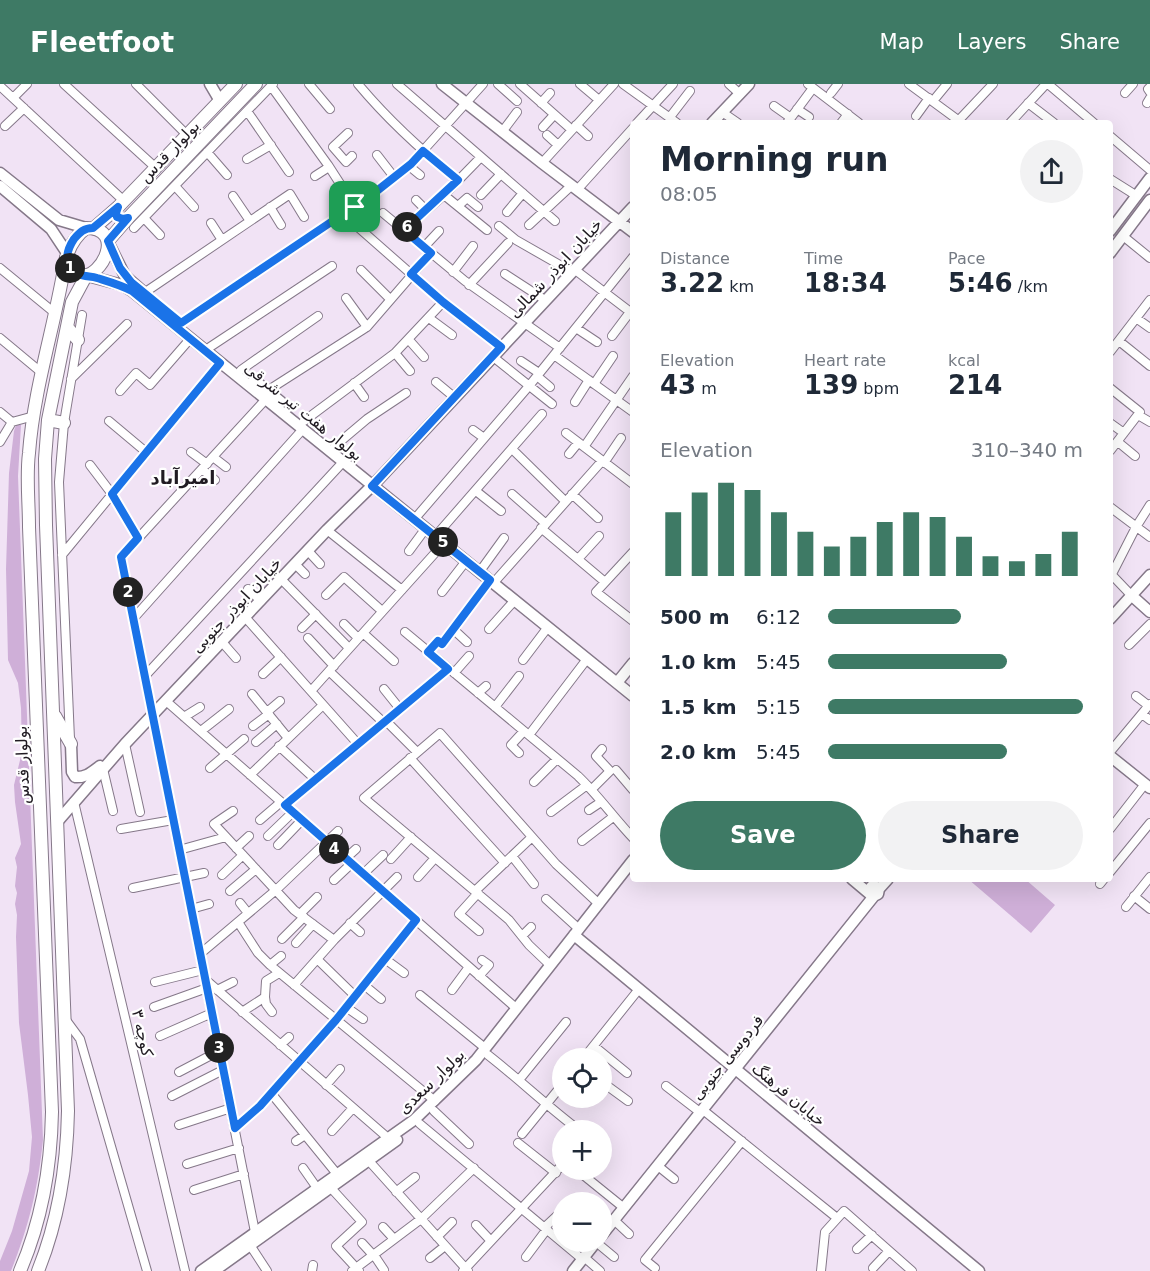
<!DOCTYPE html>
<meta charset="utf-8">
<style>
body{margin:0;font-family:"DejaVu Sans","Noto Sans Arabic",sans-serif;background:#f2f2f3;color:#1f2937;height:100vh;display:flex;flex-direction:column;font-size:22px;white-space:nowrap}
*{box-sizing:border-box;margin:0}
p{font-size:20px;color:#747a83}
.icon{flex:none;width:33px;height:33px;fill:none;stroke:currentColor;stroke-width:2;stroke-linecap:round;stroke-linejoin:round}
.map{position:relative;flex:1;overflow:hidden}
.panel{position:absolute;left:630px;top:36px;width:483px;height:762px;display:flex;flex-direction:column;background:#fff;border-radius:6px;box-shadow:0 6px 24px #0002}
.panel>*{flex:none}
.tools{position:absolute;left:552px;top:964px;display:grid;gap:12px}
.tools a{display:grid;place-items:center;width:60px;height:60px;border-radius:50%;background:#fff;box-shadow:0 6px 24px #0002;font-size:30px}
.pin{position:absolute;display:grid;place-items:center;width:51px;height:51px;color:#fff;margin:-26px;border-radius:12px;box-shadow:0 3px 9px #0006}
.km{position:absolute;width:30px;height:30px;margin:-15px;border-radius:50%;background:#222;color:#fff;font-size:16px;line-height:30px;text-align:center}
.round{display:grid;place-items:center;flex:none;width:63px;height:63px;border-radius:32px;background:#f2f2f3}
.head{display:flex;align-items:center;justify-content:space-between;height:102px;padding:0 30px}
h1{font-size:33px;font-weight:800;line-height:45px}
.stats{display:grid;grid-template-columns:repeat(3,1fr);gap:9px;height:102px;padding:6px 30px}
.stats div{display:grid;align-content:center}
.stats b{font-size:26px;font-weight:800}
.stats small{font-size:16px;font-weight:400}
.stats p{font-size:16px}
.chart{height:168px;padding:12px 30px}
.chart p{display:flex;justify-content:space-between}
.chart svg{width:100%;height:108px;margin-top:6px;stroke:#3e7a65;stroke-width:6}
.button{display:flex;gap:12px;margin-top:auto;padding:12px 30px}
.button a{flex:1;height:69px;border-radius:36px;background:#3e7a65;color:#fff;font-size:24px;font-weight:800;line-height:69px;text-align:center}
.button a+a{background:#f2f2f3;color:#1f2937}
ul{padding:0 30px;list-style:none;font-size:20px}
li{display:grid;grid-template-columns:96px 72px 1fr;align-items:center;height:45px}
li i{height:15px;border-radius:8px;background:#3e7a65}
header{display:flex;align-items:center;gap:36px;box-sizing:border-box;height:84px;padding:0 30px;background:#3e7a65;color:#fff}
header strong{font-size:28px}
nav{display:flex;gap:33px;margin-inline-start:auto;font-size:21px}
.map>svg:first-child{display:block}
.green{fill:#cfafd8}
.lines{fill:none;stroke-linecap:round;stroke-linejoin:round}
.street-casing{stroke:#857889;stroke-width:10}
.secondary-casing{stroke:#857889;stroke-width:13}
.primary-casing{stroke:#857889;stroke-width:14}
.street{stroke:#fff;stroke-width:8}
.secondary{stroke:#fff;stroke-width:10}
.primary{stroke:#fff;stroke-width:12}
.route-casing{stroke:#fff;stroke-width:12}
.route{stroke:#1a73e8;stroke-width:8}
.labels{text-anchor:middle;stroke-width:4.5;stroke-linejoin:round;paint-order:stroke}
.street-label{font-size:16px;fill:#201b22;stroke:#fff}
.neighbourhood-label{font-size:18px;font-weight:bold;fill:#201b22;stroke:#fff}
</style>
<header>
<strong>Fleetfoot</strong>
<nav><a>Map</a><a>Layers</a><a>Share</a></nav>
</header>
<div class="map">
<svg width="1150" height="1187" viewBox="0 0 1150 1187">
<rect width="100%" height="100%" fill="#f1e3f5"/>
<!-- green -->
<path class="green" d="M17,338L21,341L18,392L43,1056C38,1104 29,1142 11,1187H0V1177L12,1147L29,1087L32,1053L28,1011L19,939L16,853L17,831L15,820L17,809L15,802L17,783L15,774L21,760L15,718L14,701L22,668L21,624L18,599L8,576L6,485L9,389L14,347Z
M968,795H1025L1055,821L1031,849Z"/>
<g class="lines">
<!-- street casing -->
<g class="street-casing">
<path id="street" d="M64,0L156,84
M136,0L187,51
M309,0L330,25
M358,0C388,36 422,67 458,96
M397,0L555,137
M498,0L517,17
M520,0L572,46
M580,0L599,16
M623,0L677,39
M729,0L740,10
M808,0L859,39
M909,0L962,39
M1048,0L1094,39
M0,2L124,117
M271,2L328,81L355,123
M1150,3L1148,5L1150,8
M831,9L838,0
M1125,9L1133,0
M13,14L27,0
M933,17L947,0
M541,19L550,9
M1028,19L1054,39
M1147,19L1150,14
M774,22L791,34
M797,25L809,33
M247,27L289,88
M722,28L738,39
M916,32L929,14
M670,33L690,7
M959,36L993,0
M637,39L673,0
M787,39L813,4
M841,39L848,30
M1010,39L1046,0
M576,41L588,52
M5,42L24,24
M543,43L554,31
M502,48L517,28
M348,49L333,63L346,78L352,72
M547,51L558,61
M1110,52L1150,86
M207,68L227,91
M377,71L394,93
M247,75L271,61
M542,79L614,0
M409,82L420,91
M315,92L329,83
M1110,95L1137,112
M175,102L194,123
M577,106L633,44
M444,111L487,146
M481,111L501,90
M233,112L250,137
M416,116L426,126
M458,122L467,114L478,123
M270,123L281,141
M507,128L523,109
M383,129L465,197L560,264
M345,132L411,80L483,0
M144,134L160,151
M211,139L222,156
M529,141L571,102
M499,142L516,156L572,188
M134,144L273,0
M404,146L444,111L481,73
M1123,152L1150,174
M424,163L439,147
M0,184L56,230
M574,185L633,230
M361,186L390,215
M453,188L473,162
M505,190L545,216
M469,201L508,159
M144,209L290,110L304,133
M346,214L367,243
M429,234L452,251
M1136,234L1150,244
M181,239L343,130L443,218L501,263
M576,244L597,258
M612,252L630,228
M0,254L42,289
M409,256L424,273
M1119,257L1150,282
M210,263L332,182
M1110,268L1150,216
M395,269L410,287
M554,271L633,328
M492,272L552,320
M521,277L539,289
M241,286L318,232
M537,292L550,303
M71,295L127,240
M436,298L454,313
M354,299L364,313
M594,300L613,272
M1110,304L1140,328L1110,367
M120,307L136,289L150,301L190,255
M267,307L367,243L431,169
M575,318L589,296
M0,328L12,338
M1138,331L1150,338
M109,337L146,368
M304,337L395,269L443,218
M1110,339L1124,349
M473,346L484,354
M566,349L633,400
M0,358L12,338L34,332
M1118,358L1135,372
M335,362L367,335L406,309
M584,363L633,292
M512,365L565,417
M191,368L207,380
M569,370L578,359
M213,373L226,383
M604,379L621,354
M90,381L112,410L138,454
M202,385L215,396
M476,407L501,427
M512,410L545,439
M572,410L598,434
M1110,423L1150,453
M418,431L529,302L633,173
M541,444L605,498
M327,446L402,506
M439,448L542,330
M308,467L320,480
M409,467L426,444
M633,468L596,508L633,537
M62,471L221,278
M578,475L599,452
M295,480L305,490
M483,483L504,454
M1110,489L1131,511
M1112,490L1136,443L1150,421
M281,495L349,564
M497,495L602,377
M248,505L261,517
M442,508L466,477
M326,511L344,493L382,527
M245,533L358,660
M133,535L303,345
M344,540L358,554
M302,544L316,530
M453,545L467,558
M489,545L515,516
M405,548L578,692C598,711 614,734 633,754
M363,549L394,577
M308,554L334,582
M222,558L236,574
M1129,561L1150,540
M428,568L438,557L442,560L490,496
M523,576L548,543
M329,587L384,639
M454,589L469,572
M263,590L281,573
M145,592L343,378
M384,605L400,625
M311,607L444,459
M478,609L486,602
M252,610L288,654
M1136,612L1149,622
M166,617L516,924
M495,623L519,592
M267,628L280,617
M1142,630L1150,636
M184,633L200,623
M386,637L417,668
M253,642L269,630
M201,647L229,625
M529,651L587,575
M70,655L59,398L64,339L82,231
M256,658L277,640
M125,660L140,728
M279,662L316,696
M1110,668L1150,620
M519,669L511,661L524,647
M410,674L505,779
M210,684L244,655
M103,685L113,727
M616,686L633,706
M250,691L323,621
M534,698L557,675
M592,705L610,687L596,672L602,665
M74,718L185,1187
M285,721L448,585
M589,726L601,718
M233,727L214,740L294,826L334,856
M551,728L587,701
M260,736L281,718
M121,745L173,736
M1110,745L1145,700
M268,752L293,728
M582,757L613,733
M278,761L302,736
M236,764L249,752
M179,766L226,753
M512,772L534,800
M345,775L356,765
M391,775L411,753
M1110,788L1150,739
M363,790L383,771
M222,791L243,771
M418,793L435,774
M334,796L351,780
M1100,800L1104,795
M133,804L204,789
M230,807L256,785
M475,807L532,753
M478,809L459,830L479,847
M1134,812L1150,825
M546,815L579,845
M240,819L248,829
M1126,823L1150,793
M191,825L209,820
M300,830L317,813
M238,838L258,869L270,881L435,1017
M350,839L360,848
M522,852L531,843
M282,855L304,833
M296,859L313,840
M200,870L276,806L338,747
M317,875L355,912
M385,875L404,889
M270,881L281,872
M550,881L529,861L509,836L364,714L440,649L556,780L599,820
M479,892L489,881L482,876
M206,896L388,1054
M155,898L203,886
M294,901L334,856L397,793
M364,901L381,915
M217,906L233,898
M452,906L469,883
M420,911L485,964
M265,913L266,920L272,928
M154,923L207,904
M346,923L363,935
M242,928L265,913L266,897L279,889
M66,936L80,955L147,1187
M160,952L212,929
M280,961L289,953
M594,962L627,989
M488,971C520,996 548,1023 580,1047
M583,975L639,905
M179,988L219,967
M519,996L566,938
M602,998L628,1017
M326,1001L340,985
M666,1002L701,1029
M271,1009L337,1090
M172,1012L223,986
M703,1026L837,1134
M434,1027L469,1060
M420,1040L582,1175
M179,1041L231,1024
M235,1044L260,1022L336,936L416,836
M332,1047L353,1024
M522,1050L562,1001
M296,1057L305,1051
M518,1059L556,1089
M602,1063L605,1066
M369,1077L468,1187
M187,1080L239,1064
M658,1082L674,1095
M303,1084L317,1104
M577,1086L624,1124
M331,1104L362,1138L336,1162L359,1187
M194,1106L244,1090
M396,1108L415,1093
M614,1136L629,1150
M476,1141L491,1157
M383,1143L394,1155
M545,1143L561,1128
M255,1148L121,473L266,315
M437,1153L452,1138
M596,1158L614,1173
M362,1159L373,1171
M250,1161L267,1187
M857,1165L872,1151
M374,1171L384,1186
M526,1173L547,1145
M584,1173L600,1187
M430,1174L445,1162
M655,1184L645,1176L742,1057
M873,1184L889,1167
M312,1187L313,1181
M352,1187L421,1135L474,1084
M463,1187L562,1081
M821,1187L825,1148L844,1127L912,1187"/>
</g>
<!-- secondary casing -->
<g class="secondary-casing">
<path id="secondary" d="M210,0L220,17
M442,0L542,79L633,148
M712,39L749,0
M0,89L59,136L86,144
M0,102L51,145L67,169
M1110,147L1150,94
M109,160L125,192L141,206
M1110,169L1150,116
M88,192L122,201L132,207L633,612
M254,296L281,318
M1131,511L1150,528
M1110,535L1150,491
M620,595L633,579
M71,660L72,688L75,693C86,694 92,688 100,682
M1110,672L1150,704
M58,737L125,660L327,446L377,397L633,123
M852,795L871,811L874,812L878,810L879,805L873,801L871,803L869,809
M879,805L888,795
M574,851L979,1187
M602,1151L874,812
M201,1187L414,1036L476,976L633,776
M214,1187L397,1056
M573,1187L596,1158"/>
</g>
<!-- primary casing -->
<g class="primary-casing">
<path id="primary" d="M86,144C127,144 101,195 82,191C53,186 72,154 86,144Z
M94,144L118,123L236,0
M108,157L128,134L256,0
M67,243L78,256
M48,336L64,339
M55,632L71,660
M20,1187C42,1136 51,1083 52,1028L29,443C29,418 26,393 29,369C34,302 56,238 66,173
M38,1187C59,1135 67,1082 68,1027L46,441L45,375L48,336L72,218L86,192"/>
</g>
<!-- street -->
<use href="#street" class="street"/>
<!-- secondary -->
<use href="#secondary" class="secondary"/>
<!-- primary -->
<use href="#primary" class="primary"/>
</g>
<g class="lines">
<!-- route casing -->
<g class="route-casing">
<path id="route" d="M423,67L458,96L404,146L431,169L411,190L443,218L501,263L372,402L490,496L442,560L438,557L428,568L448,585L285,721L416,836L336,936L260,1022L235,1044L121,473L138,454L112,410L220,279L132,207C121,201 110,198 97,194C91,192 84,193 79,190C62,184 66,167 74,155C80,148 84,144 93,144L118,123L116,129L117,133L123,135L128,134L108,157L120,184L131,198L181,239L343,130L345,132L411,80Z"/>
</g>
<!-- route -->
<use href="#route" class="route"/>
</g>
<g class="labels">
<!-- street labels -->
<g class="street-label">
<text transform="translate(169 67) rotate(-46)" y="6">بولوار قدس</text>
<text transform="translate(555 184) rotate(-47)" y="6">خیابان ابوذر شمالی</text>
<text transform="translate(304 327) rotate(39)" y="6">بولوار هفت تیر شرقی</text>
<text transform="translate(236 521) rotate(-47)" y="6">خیابان ابوذر جنوبی</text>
<text transform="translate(22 681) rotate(-92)" y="6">بولوار قدس</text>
<text transform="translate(143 949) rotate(77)" y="6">کوچه ۳</text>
<text transform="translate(727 973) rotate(-51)" y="6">فردوسی جنوبی</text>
<text transform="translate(431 997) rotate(-44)" y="6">بولوار سعدی</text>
<text transform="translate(789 1010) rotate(40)" y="6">خیابان فرهنگ</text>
</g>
<!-- neighbourhood labels -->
<g class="neighbourhood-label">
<text x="183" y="400">امیرآباد</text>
</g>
</g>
</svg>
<div class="tools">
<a><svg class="icon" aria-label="locate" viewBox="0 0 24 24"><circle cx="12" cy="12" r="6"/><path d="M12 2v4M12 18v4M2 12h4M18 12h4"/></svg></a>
<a>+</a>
<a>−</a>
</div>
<div class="pin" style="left:355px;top:123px;background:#1e9e55"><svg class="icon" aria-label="arrive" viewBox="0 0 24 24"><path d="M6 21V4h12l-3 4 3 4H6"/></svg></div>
<b class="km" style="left:70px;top:184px">1</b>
<b class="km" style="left:128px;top:508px">2</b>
<b class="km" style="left:219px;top:964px">3</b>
<b class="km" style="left:334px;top:765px">4</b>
<b class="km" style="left:443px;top:458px">5</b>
<b class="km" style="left:407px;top:143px">6</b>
<section class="panel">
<div class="head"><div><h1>Morning run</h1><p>08:05</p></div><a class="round"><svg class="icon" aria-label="share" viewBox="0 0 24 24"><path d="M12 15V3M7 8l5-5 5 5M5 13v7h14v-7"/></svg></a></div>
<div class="stats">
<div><p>Distance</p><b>3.22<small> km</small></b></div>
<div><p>Time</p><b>18:34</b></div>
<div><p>Pace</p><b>5:46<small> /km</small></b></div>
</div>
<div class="stats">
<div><p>Elevation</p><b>43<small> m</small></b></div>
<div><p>Heart rate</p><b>139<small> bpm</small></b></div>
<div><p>kcal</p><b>214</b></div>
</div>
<div class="chart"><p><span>Elevation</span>310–340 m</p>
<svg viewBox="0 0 160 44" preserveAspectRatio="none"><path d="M5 44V18M15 44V10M25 44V6M35 44V9M45 44V18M55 44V26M65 44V32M75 44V28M85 44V22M95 44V18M105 44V20M115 44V28M125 44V36M135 44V38M145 44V35M155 44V26"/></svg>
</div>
<ul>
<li><b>500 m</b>6:12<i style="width:52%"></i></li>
<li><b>1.0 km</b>5:45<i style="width:70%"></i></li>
<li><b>1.5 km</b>5:15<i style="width:100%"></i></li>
<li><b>2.0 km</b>5:45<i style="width:70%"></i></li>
</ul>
<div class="button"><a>Save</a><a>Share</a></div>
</section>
</div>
